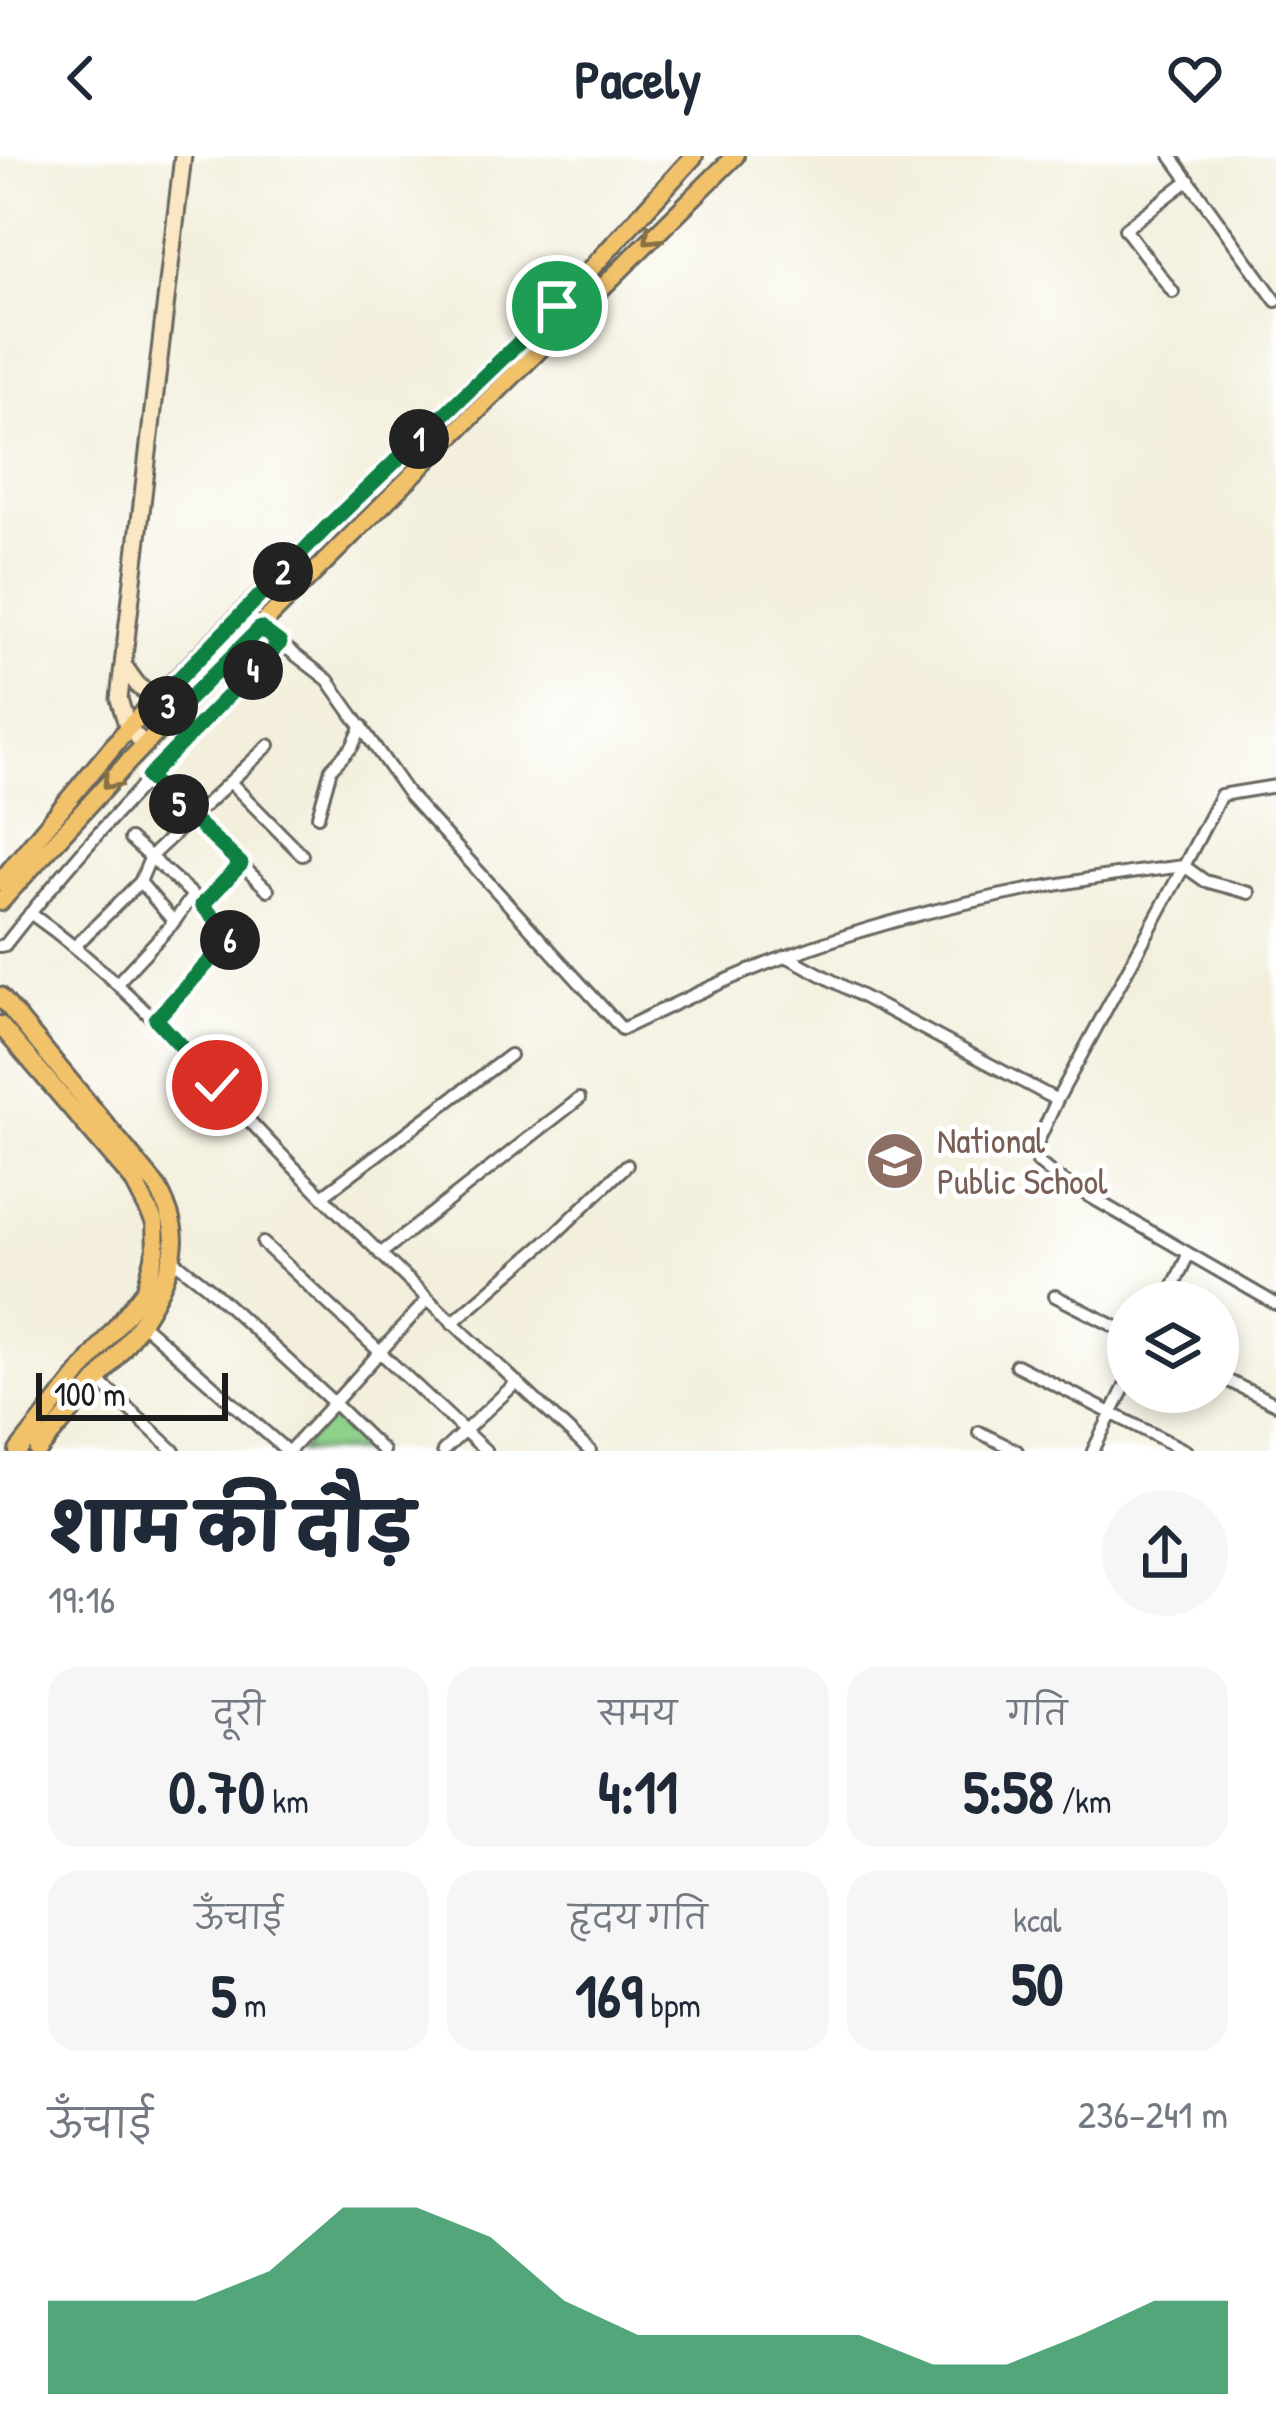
<!DOCTYPE html>
<html lang="hi">
<meta charset="utf-8">
<style>
body{margin:0;font-family:"Patrick Hand","Playpen Sans Deva",sans-serif;background:#f6f6f7;color:#1f2937;height:100vh;display:flex;flex-direction:column;font-size:45px;white-space:nowrap}
*{box-sizing:border-box;margin:0}
p{font-size:39px;color:#747a83}
.icon{flex:none;width:66px;height:66px;fill:none;stroke:currentColor;stroke-width:2;stroke-linecap:round;stroke-linejoin:round}
.map{position:relative;height:1295px;overflow:hidden}
.drawer{display:flex;flex-direction:column;background:#fff;flex:1}
.drawer>*{flex:none}
.controls{position:absolute;left:1107px;top:1125px;display:grid;gap:24px}
.controls a{display:grid;place-items:center;width:132px;height:132px;border-radius:50%;background:#fff;box-shadow:0 6px 18px #0003;font-size:60px}
.scale{position:absolute;left:36px;bottom:30px;width:192px;box-sizing:border-box;padding-left:12px;border:6px solid #1c1c1c;border-top:0;font-size:33px;line-height:42px;white-space:nowrap;color:#1c1c1c;-webkit-text-stroke:9px #fff;paint-order:stroke}
.pin{position:absolute;display:grid;place-items:center;width:102px;height:102px;color:#fff;margin:-51px;border:6px solid #fff;border-radius:50%;box-shadow:0 3px 12px #0007}
.km{position:absolute;width:60px;height:60px;margin:-30px;border-radius:50%;background:#222;color:#fff;font-size:33px;line-height:60px;text-align:center}
.round{display:grid;place-items:center;flex:none;width:126px;height:126px;border-radius:63px;background:#f6f6f7}
.head{display:flex;align-items:center;justify-content:space-between;height:204px;padding:0 48px}
h1{font-size:66px;font-weight:800;line-height:90px}
.metrics{display:grid;grid-template-columns:repeat(3,1fr);gap:18px;height:204px;padding:12px 48px}
.metrics div{display:grid;align-content:center;border-radius:30px;background:#f6f6f7;text-align:center}
.metrics b{font-size:60px;font-weight:800}
.metrics small{font-size:33px;font-weight:400}
.metrics p{font-size:33px}
.chart{height:336px;padding:24px 48px}
.chart p{display:flex;justify-content:space-between}
.chart svg{width:100%;height:216px;margin-top:12px;fill:#0b8043;opacity:.7}
header{display:flex;justify-content:space-between;align-items:center;height:156px;padding:0 48px;background:#fff;font-size:54px;font-weight:800}
.map>svg:first-child{display:block}
.green{fill:#8dd18b;stroke:#547654;stroke-width:3}
.lines{fill:none;stroke-linecap:round;stroke-linejoin:round}
.minor-casing{stroke:#67665f;stroke-width:16}
.secondary-casing{stroke:#67665f;stroke-width:21}
.primary-casing{stroke:#67665f;stroke-width:22}
.minor{stroke:#fff;stroke-width:10}
.secondary{stroke:#fae7c3;stroke-width:15}
.primary{stroke:#f2c26a;stroke-width:16}
.oneway{stroke:#876f43}
.route-casing{stroke:#fff;stroke-width:24}
.route{stroke:#0b8043;stroke-width:15}
.labels{text-anchor:middle;stroke-width:10;stroke-linejoin:round;paint-order:stroke}
.education-label{font-size:36px;fill:#785e54;stroke:#fff;text-anchor:start}
</style>
<header><svg class="icon" aria-label="back" viewBox="0 0 24 24"><path d="M15 5l-7 7 7 7"/></svg>Pacely<svg class="icon" aria-label="heart" viewBox="0 0 24 24"><path d="M12 20l-8-8c-3-5 5-10 8-4 3-6 11-1 8 4z"/></svg></header>
<div class="map">
<svg width="1276" height="1295" viewBox="0 0 1276 1295">
<rect width="100%" height="100%" fill="#fff"/>
<filter id="ink" filterUnits="userSpaceOnUse"><feTurbulence type="fractalNoise" baseFrequency=".00833" numOctaves="2"/><feDisplacementMap in="SourceGraphic" scale="24" xChannelSelector="R" yChannelSelector="G"/><feConvolveMatrix kernelMatrix="1 2 1 2 8 2 1 2 1" color-interpolation-filters="sRGB"/></filter>
<filter id="wash" filterUnits="userSpaceOnUse"><feTurbulence type="fractalNoise" baseFrequency=".004" numOctaves="4" result="noise"/><feDisplacementMap in="SourceGraphic" scale="48" xChannelSelector="R" yChannelSelector="G"/><feGaussianBlur stdDeviation="2.7" result="paint"/><feColorMatrix in="noise" values="0 0 0 0 0 0 0 0 0 0 0 0 0 0 0 0 0 1.4 0 .05"/><feComposite in="paint" operator="in"/></filter>
<g filter="url(#wash)">
<rect width="100%" height="100%" fill="#f3efdc"/>
<!-- green -->
<path class="green" d="M333,1256L377,1295H299Z"/>
</g>
<g filter="url(#ink)">
<g class="lines">
<!-- minor casing -->
<g class="minor-casing">
<path id="minor" d="M1171,0L1276,145
M1173,136L1125,73L1189,24
M259,471L328,524L409,639L622,873C675,848 727,822 782,802C911,753 1047,726 1184,710L1221,639L1276,630
M148,621L268,734
M231,627L302,699
M318,660L331,613L352,591L362,570
M140,726L174,766
M1249,737L1205,725L1184,710L1057,944L1035,992L1038,1006L1056,1021L1276,1148
M202,749L241,708
M30,757C129,827 197,911 280,997C380,1101 486,1197 590,1295
M76,789L140,726L151,700L269,589
M0,790L5,789C89,681 184,584 280,487
M786,800L1057,944
M118,826L174,766L193,739L130,683
M156,863L232,781L193,739
M322,1040L510,899
M263,1087L486,1295
M380,1098L579,943
M172,1103L208,1131L334,1247L289,1295
M1055,1140L1128,1177
M1166,1146L1188,1099
M141,1167L287,1295
M452,1167L554,1079L627,1009
M1016,1209L1186,1295
M1218,1220L1276,1248
M98,1224L174,1295
M979,1276L1017,1295
M383,1295L334,1247L427,1144
M443,1295L517,1226
M1093,1295L1128,1224"/>
</g>
<!-- secondary casing -->
<g class="secondary-casing">
<path id="secondary" d="M124,510L139,531L177,555
M145,589L128,572L119,543L183,0"/>
</g>
<!-- primary casing -->
<g class="primary-casing">
<path id="primary" d="M0,726L128,572L326,372L557,150L694,0
M0,746L129,605L259,471L735,0
M0,840L158,1032C167,1049 174,1066 174,1085C172,1150 79,1244 38,1295
M0,869L133,1024L155,1067L156,1094L146,1133L18,1295"/>
</g>
<!-- minor -->
<use href="#minor" class="minor"/>
<!-- secondary -->
<use href="#secondary" class="secondary"/>
<!-- primary -->
<use href="#primary" class="primary"/>
</g>
<!-- one-way arrows -->
<defs><path id="oneway-chevron" d="M-2-3.5L2.5 0L-2 3.5" fill="none" stroke-width="1.6" stroke-linecap="round" stroke-linejoin="round" transform="scale(3)"/></defs>
<g class="oneway">
<use href="#oneway-chevron" transform="translate(651 81) rotate(136)"/>
<use href="#oneway-chevron" transform="translate(110 626) rotate(133)"/>
</g>
</g>
<g class="lines" filter="url(#ink)">
<!-- route casing -->
<g class="route-casing">
<path id="route" d="M217,929L156,863L232,781L202,749L241,708L148,621L280,487L260,472L177,555L158,544L326,372L557,150"/>
</g>
<!-- route -->
<use href="#route" class="route"/>
</g>
<!-- icons -->
<defs>
<g id="school-disc" transform="scale(3)"><circle r="9.5" fill="#8d6e63" stroke="#fff"/><path d="M0-5L7-2L0 1L-7-2ZM-4 1L0 2.5L4 1V4Q0 6-4 4Z" fill="#fff"/></g>
</defs>
<g fill-rule="evenodd">
<use href="#school-disc" x="895" y="1005"/>
</g>
<g class="labels">
<!-- education labels -->
<g class="education-label">
<text x="937" y="997">National<tspan x="937" dy="41">Public School</tspan></text>
</g>
</g>
</svg>
<div class="controls">
<a><svg class="icon" aria-label="layers" viewBox="0 0 24 24"><path d="M12 4l9 5-9 5-9-5zM3 14l9 5 9-5"/></svg></a>
</div>
<div class="scale">100 m</div>
<div class="pin" style="left:557px;top:150px;background:#1e9e55"><svg class="icon" aria-label="arrive" viewBox="0 0 24 24"><path d="M6 21V4h12l-3 4 3 4H6"/></svg></div>
<div class="pin" style="left:217px;top:929px;background:#d93025"><svg class="icon" aria-label="check" viewBox="0 0 24 24"><path d="M5 12l5 5 9-10"/></svg></div>
<b class="km" style="left:419px;top:283px">1</b>
<b class="km" style="left:283px;top:416px">2</b>
<b class="km" style="left:168px;top:550px">3</b>
<b class="km" style="left:253px;top:514px">4</b>
<b class="km" style="left:179px;top:648px">5</b>
<b class="km" style="left:230px;top:784px">6</b>
</div>
<section class="drawer">
<div class="head"><div><h1>शाम की दौड़</h1><p>19:16</p></div><a class="round"><svg class="icon" aria-label="share" viewBox="0 0 24 24"><path d="M12 15V3M7 8l5-5 5 5M5 13v7h14v-7"/></svg></a></div>
<div class="metrics">
<div><p>दूरी</p><b>0.70<small> km</small></b></div>
<div><p>समय</p><b>4:11</b></div>
<div><p>गति</p><b>5:58<small> /km</small></b></div>
</div>
<div class="metrics">
<div><p>ऊँचाई</p><b>5<small> m</small></b></div>
<div><p>हृदय गति</p><b>169<small> bpm</small></b></div>
<div><p>kcal</p><b>50</b></div>
</div>
<div class="chart"><p><span>ऊँचाई</span>236–241 m</p>
<svg viewBox="0 0 160 44" preserveAspectRatio="none"><path d="M0 44V25L10 25L20 25L30 19L40 6L50 6L60 12L70 25L80 32L90 32L100 32L110 32L120 38L130 38L140 32L150 25L160 25V44z"/></svg>
</div>
</section>
